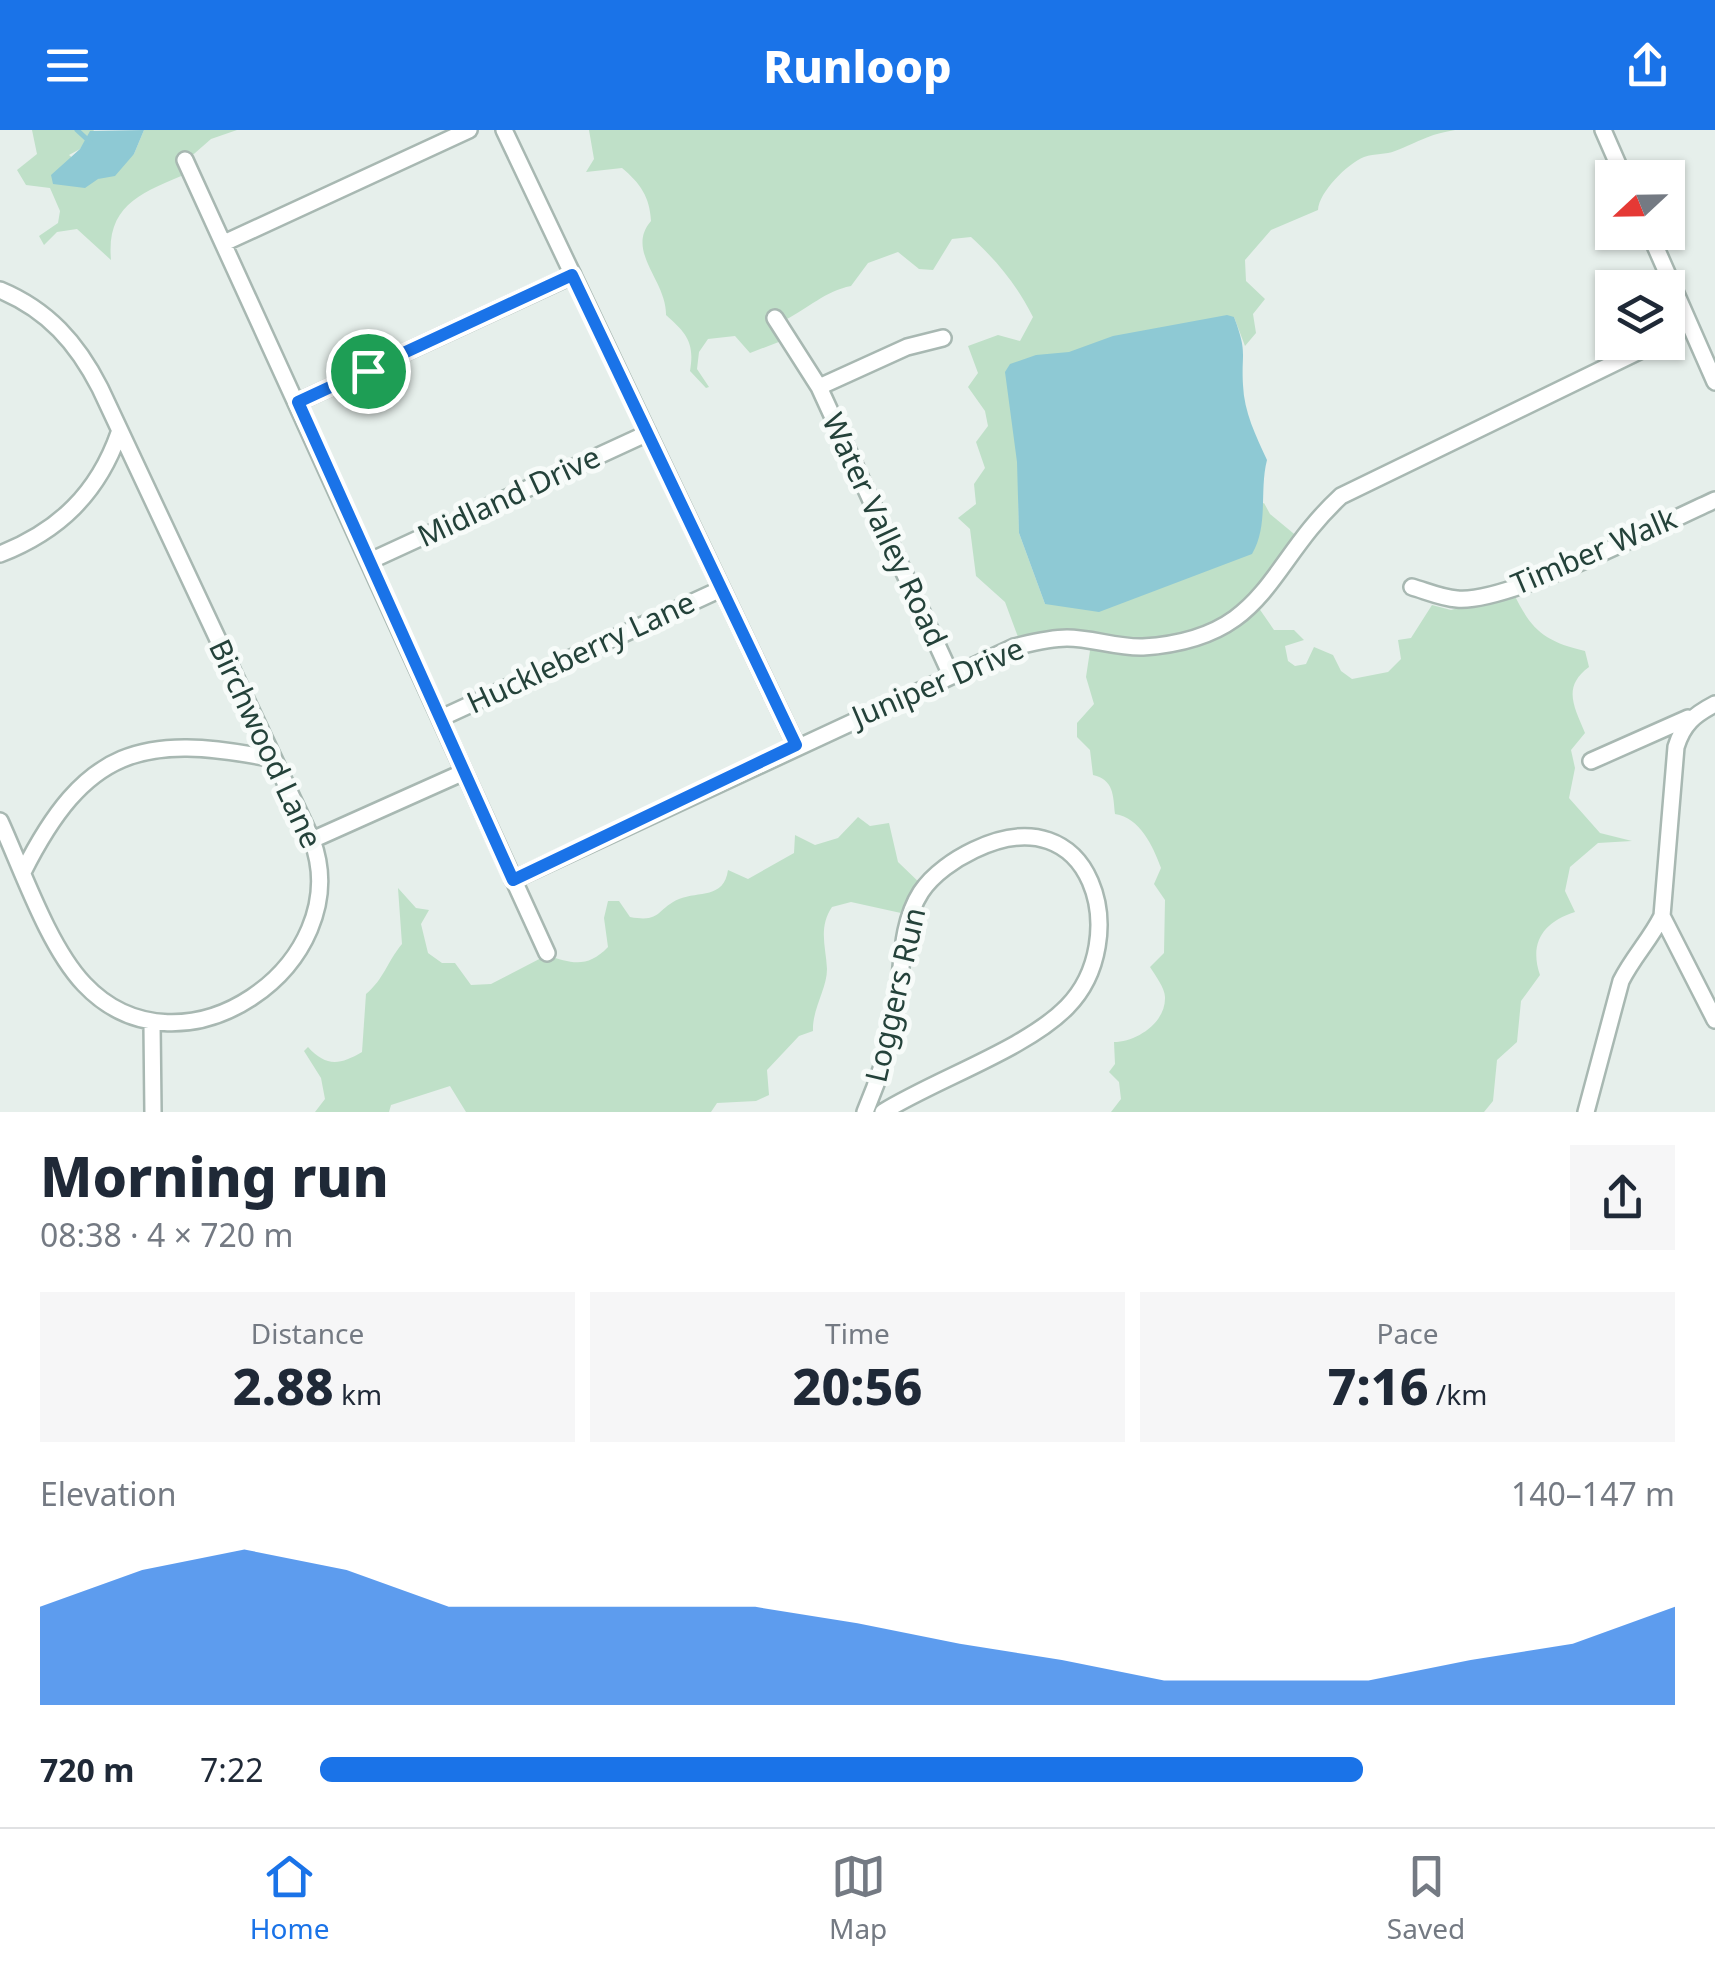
<!DOCTYPE html>
<meta charset="utf-8">
<style>
body{margin:0;font-family:"Noto Sans",sans-serif;background:#f6f6f7;color:#1f2937;height:100vh;display:flex;flex-direction:column;font-size:38px;white-space:nowrap}
*{box-sizing:border-box;margin:0}
p{font-size:32px;color:#747a83}
.icon{flex:none;width:55px;height:55px;fill:none;stroke:currentColor;stroke-width:2;stroke-linecap:round;stroke-linejoin:round}
.map{position:relative;height:982px;overflow:hidden}
.side{display:flex;flex-direction:column;background:#fff;flex:1}
.side>*{flex:none}
.needle{width:65px;rotate:248deg}
.tools{position:absolute;left:1595px;top:30px;display:grid;gap:20px}
.tools a{display:grid;place-items:center;width:90px;height:90px;border-radius:0px;background:#fff;box-shadow:0 2px 8px #0004;font-size:50px}
.pin{position:absolute;display:grid;place-items:center;width:85px;height:85px;color:#fff;margin:-42px;border:5px solid #fff;border-radius:50%;box-shadow:0 2px 10px #0007}
.round{display:grid;place-items:center;flex:none;width:105px;height:105px;border-radius:0px;background:#f6f6f7}
.overview{display:flex;align-items:center;justify-content:space-between;height:170px;padding:0 40px}
h1{font-size:55px;font-weight:800;line-height:75px}
.stats{display:grid;grid-template-columns:repeat(3,1fr);gap:15px;height:170px;padding:10px 40px}
.stats div{display:grid;align-content:center;border-radius:0px;background:#f6f6f7;text-align:center}
.stats b{font-size:50px;font-weight:800}
.stats small{font-size:28px;font-weight:400}
.stats p{font-size:28px}
.chart{height:280px;padding:20px 40px}
.chart p{display:flex;justify-content:space-between}
.chart svg{width:100%;height:180px;margin-top:10px;fill:#1a73e8;opacity:.7}
ul{padding:0 40px;list-style:none;font-size:32px}
li{display:grid;grid-template-columns:160px 120px 1fr;align-items:center;height:75px}
li i{height:25px;border-radius:12px;background:#1a73e8}
header{display:flex;justify-content:space-between;align-items:center;height:130px;padding:0 40px;background:#1a73e8;color:#fff;font-size:45px;font-weight:800}
.dock{display:flex;justify-content:space-around;align-items:center;height:140px;border-top:2px solid #e0e1e3;background:#fff;font-size:28px;color:#747a83}
.dock a{display:grid;justify-items:center;gap:5px}
.dock .active{color:#1a73e8}
.map>svg:first-child{display:block}
.green{fill:#bfe0c8}
.water{fill:#8ec9d4}
.lines{fill:none;stroke-linecap:round;stroke-linejoin:round}
.stream{stroke:#8ec9d4;stroke-width:5}
.minor-casing{stroke:#a8b8b2;stroke-width:20}
.minor{stroke:#fff;stroke-width:15}
.route-casing{stroke:#fff;stroke-width:20}
.route{stroke:#1a73e8;stroke-width:12}
.labels{text-anchor:middle;stroke-width:10;stroke-linejoin:round;paint-order:stroke}
.street-label{font-size:30px;fill:#24423a;stroke:#f7fbf9}
</style>
<header><svg class="icon" aria-label="menu" viewBox="0 0 24 24"><path d="M4 6h16M4 12h16M4 18h16"/></svg>Runloop<svg class="icon" aria-label="share" viewBox="0 0 24 24"><path d="M12 15V3M7 8l5-5 5 5M5 13v7h14v-7"/></svg></header>
<div class="map">
<svg width="1715" height="982" viewBox="0 0 1715 982">
<rect width="100%" height="100%" fill="#e6efeb"/>
<!-- green -->
<path class="green" d="M32,0H94L80,19L69,25L98,49L134,24L144,0H237L211,9L187,30L188,43C142,63 106,74 111,130L77,99L57,102L44,115L39,106L58,93L60,81L50,58L26,55L17,40L37,24Z
M589,0H1455C1426,5 1421,11 1395,21C1386,25 1375,23 1364,27C1347,34 1319,62 1318,80L1271,100L1245,130L1246,151L1265,169L1253,184L1256,203L1245,216L1234,187L1018,343L1019,403L1045,474L1264,373L1270,384L1299,408L1256,474L1274,500H1294L1304,510L1285,516L1288,531L1295,536L1306,534L1314,517L1333,525L1341,541L1352,549L1388,542L1401,529L1398,510L1411,508L1432,475L1451,480L1513,462C1531,500 1544,511 1585,521L1589,537C1562,557 1574,576 1585,603L1571,620L1575,638L1569,668L1600,703L1632,711L1598,713L1570,737L1565,761L1575,782C1543,792 1529,813 1540,845L1521,871L1517,912L1497,930L1493,971L1484,982H1111L1121,969L1119,952L1109,942L1115,934L1114,912C1136,912 1166,893 1165,867C1165,858 1155,845 1150,837L1164,823L1165,770L1154,754L1161,738C1153,716 1140,688 1115,684C1113,665 1114,650 1093,645L1090,620L1077,607V593L1094,574L1086,547L1091,514L1021,515L1005,472L976,446L970,399L958,388L976,374L974,354L985,338L976,312L988,296L985,281L968,257L978,243L968,216L998,205L1020,211L1033,187C1016,154 998,132 971,107L952,109L933,140L919,139L898,122L868,133L851,156C825,161 809,178 785,190L789,208L750,223L735,206L708,209L699,222L697,239L709,257L706,258L690,241C695,212 686,203 666,185C667,151 625,121 651,91C650,67 640,53 622,38L586,42L594,29Z
M858,687L870,696L889,693L898,732L924,757L910,785L851,772L832,777C818,798 826,817 827,839C827,859 812,879 813,901L799,906L767,940L769,965L756,971L717,973L711,982H466L450,956L391,975L389,982H315L325,969L321,948L304,921L308,917C326,937 340,935 362,922L366,864C384,849 387,832 402,814L398,758L416,778L429,780L421,794L428,823L442,833H455L471,855L491,854L547,825C572,834 588,838 608,817L604,788L608,771H619L630,787C662,793 656,779 679,769C699,761 724,769 728,740L748,749L794,723L795,705L815,715L838,708Z"/>
<!-- water -->
<path class="water" d="M144,0L134,24L115,46L98,49L85,58L53,54L51,45L80,19L90,1Z
M1227,185L1234,187C1248,224 1241,222 1243,255C1244,282 1256,306 1267,330C1259,361 1269,395 1252,424L1099,482L1045,474L1019,403L1017,332L1005,242L1010,234L1036,225L1069,222L1113,206Z"/>
<g class="lines">
<!-- stream -->
<path class="stream" d="M77,0L90,12"/>
<!-- minor casing -->
<g class="minor-casing">
<path id="minor" d="M504,0L796,615
M1603,0L1624,48
M185,30L547,823
M1649,102L1715,252
M224,113L469,0
M0,160C48,180 77,213 100,258L312,710C358,833 182,958 84,854C48,816 22,739 0,691
M775,188L819,257L950,543
M819,257L907,217L943,208
M298,272L573,145
M0,424C59,401 98,363 119,303
M370,431L648,303
M1412,457C1426,461 1442,468 1457,469C1508,474 1661,394 1715,370
M1715,574C1694,585 1683,594 1676,617L1662,786L1715,890
M441,588L721,459
M1591,631L1688,588
M312,710L464,642
M23,742C85,619 141,602 273,629
M513,750L1014,517C1031,513 1049,508 1067,508C1092,508 1117,518 1143,517C1268,509 1266,435 1341,366L1658,212
M152,894L153,982
M865,982C879,949 890,915 896,880C903,842 899,796 921,762C933,744 955,729 974,720C1094,662 1133,810 1067,877C1026,919 936,949 883,982
M1586,982L1621,851C1633,827 1650,810 1662,786"/>
</g>
<!-- minor -->
<use href="#minor" class="minor"/>
</g>
<g class="lines">
<!-- route casing -->
<g class="route-casing">
<path id="route" d="M572,145L796,615L513,750L298,272Z"/>
</g>
<!-- route -->
<use href="#route" class="route"/>
</g>
<g class="labels">
<!-- street labels -->
<g class="street-label">
<text transform="translate(509 367) rotate(-25)" y="10">Midland Drive</text>
<text transform="translate(884 400) rotate(65)" y="10">Water Valley Road</text>
<text transform="translate(1594 422) rotate(-23)" y="10">Timber Walk</text>
<text transform="translate(581 523) rotate(-25)" y="10">Huckleberry Lane</text>
<text transform="translate(938 553) rotate(-23)" y="10">Juniper Drive</text>
<text transform="translate(265 614) rotate(65)" y="10">Birchwood Lane</text>
<text transform="translate(896 865) rotate(-77)" y="10">Loggers Run</text>
</g>
</g>
</svg>
<div class="tools">
<a><svg class="needle" viewBox="-14 -14 28 28"><path d="M0-13l5 13h-10z" fill="#e53935"/><path d="M0 13l5-13h-10z" fill="#747a83"/></svg></a>
<a><svg class="icon" aria-label="layers" viewBox="0 0 24 24"><path d="M12 4l9 5-9 5-9-5zM3 14l9 5 9-5"/></svg></a>
</div>
<div class="pin" style="left:368px;top:241px;background:#1e9e55"><svg class="icon" aria-label="arrive" viewBox="0 0 24 24"><path d="M6 21V4h12l-3 4 3 4H6"/></svg></div>
</div>
<section class="side">
<div class="overview"><div><h1>Morning run</h1><p>08:38 · 4 × 720 m</p></div><a class="round"><svg class="icon" aria-label="share" viewBox="0 0 24 24"><path d="M12 15V3M7 8l5-5 5 5M5 13v7h14v-7"/></svg></a></div>
<div class="stats">
<div><p>Distance</p><b>2.88<small> km</small></b></div>
<div><p>Time</p><b>20:56</b></div>
<div><p>Pace</p><b>7:16<small> /km</small></b></div>
</div>
<div class="chart"><p><span>Elevation</span>140–147 m</p>
<svg viewBox="0 0 160 44" preserveAspectRatio="none"><path d="M0 44V20L10 11L20 6L30 11L40 20L50 20L60 20L70 20L80 24L90 29L100 33L110 38L120 38L130 38L140 33L150 29L160 20V44z"/></svg>
</div>
<ul>
<li><b>720 m</b>7:22<i style="width:77%"></i></li>
</ul>
</section>
<nav class="dock">
<a class="active"><svg class="icon" aria-label="home" viewBox="0 0 24 24"><path d="M3 11l9-7 9 7M6 9v11h12V9"/></svg>Home</a>
<a><svg class="icon" aria-label="map" viewBox="0 0 24 24"><path d="M3 6l6-2 6 2 6-2v14l-6 2-6-2-6 2zM9 4v14M15 6v14"/></svg>Map</a>
<a><svg class="icon" aria-label="saved" viewBox="0 0 24 24"><path d="M7 4h10v16l-5-4-5 4z"/></svg>Saved</a>
</nav>
